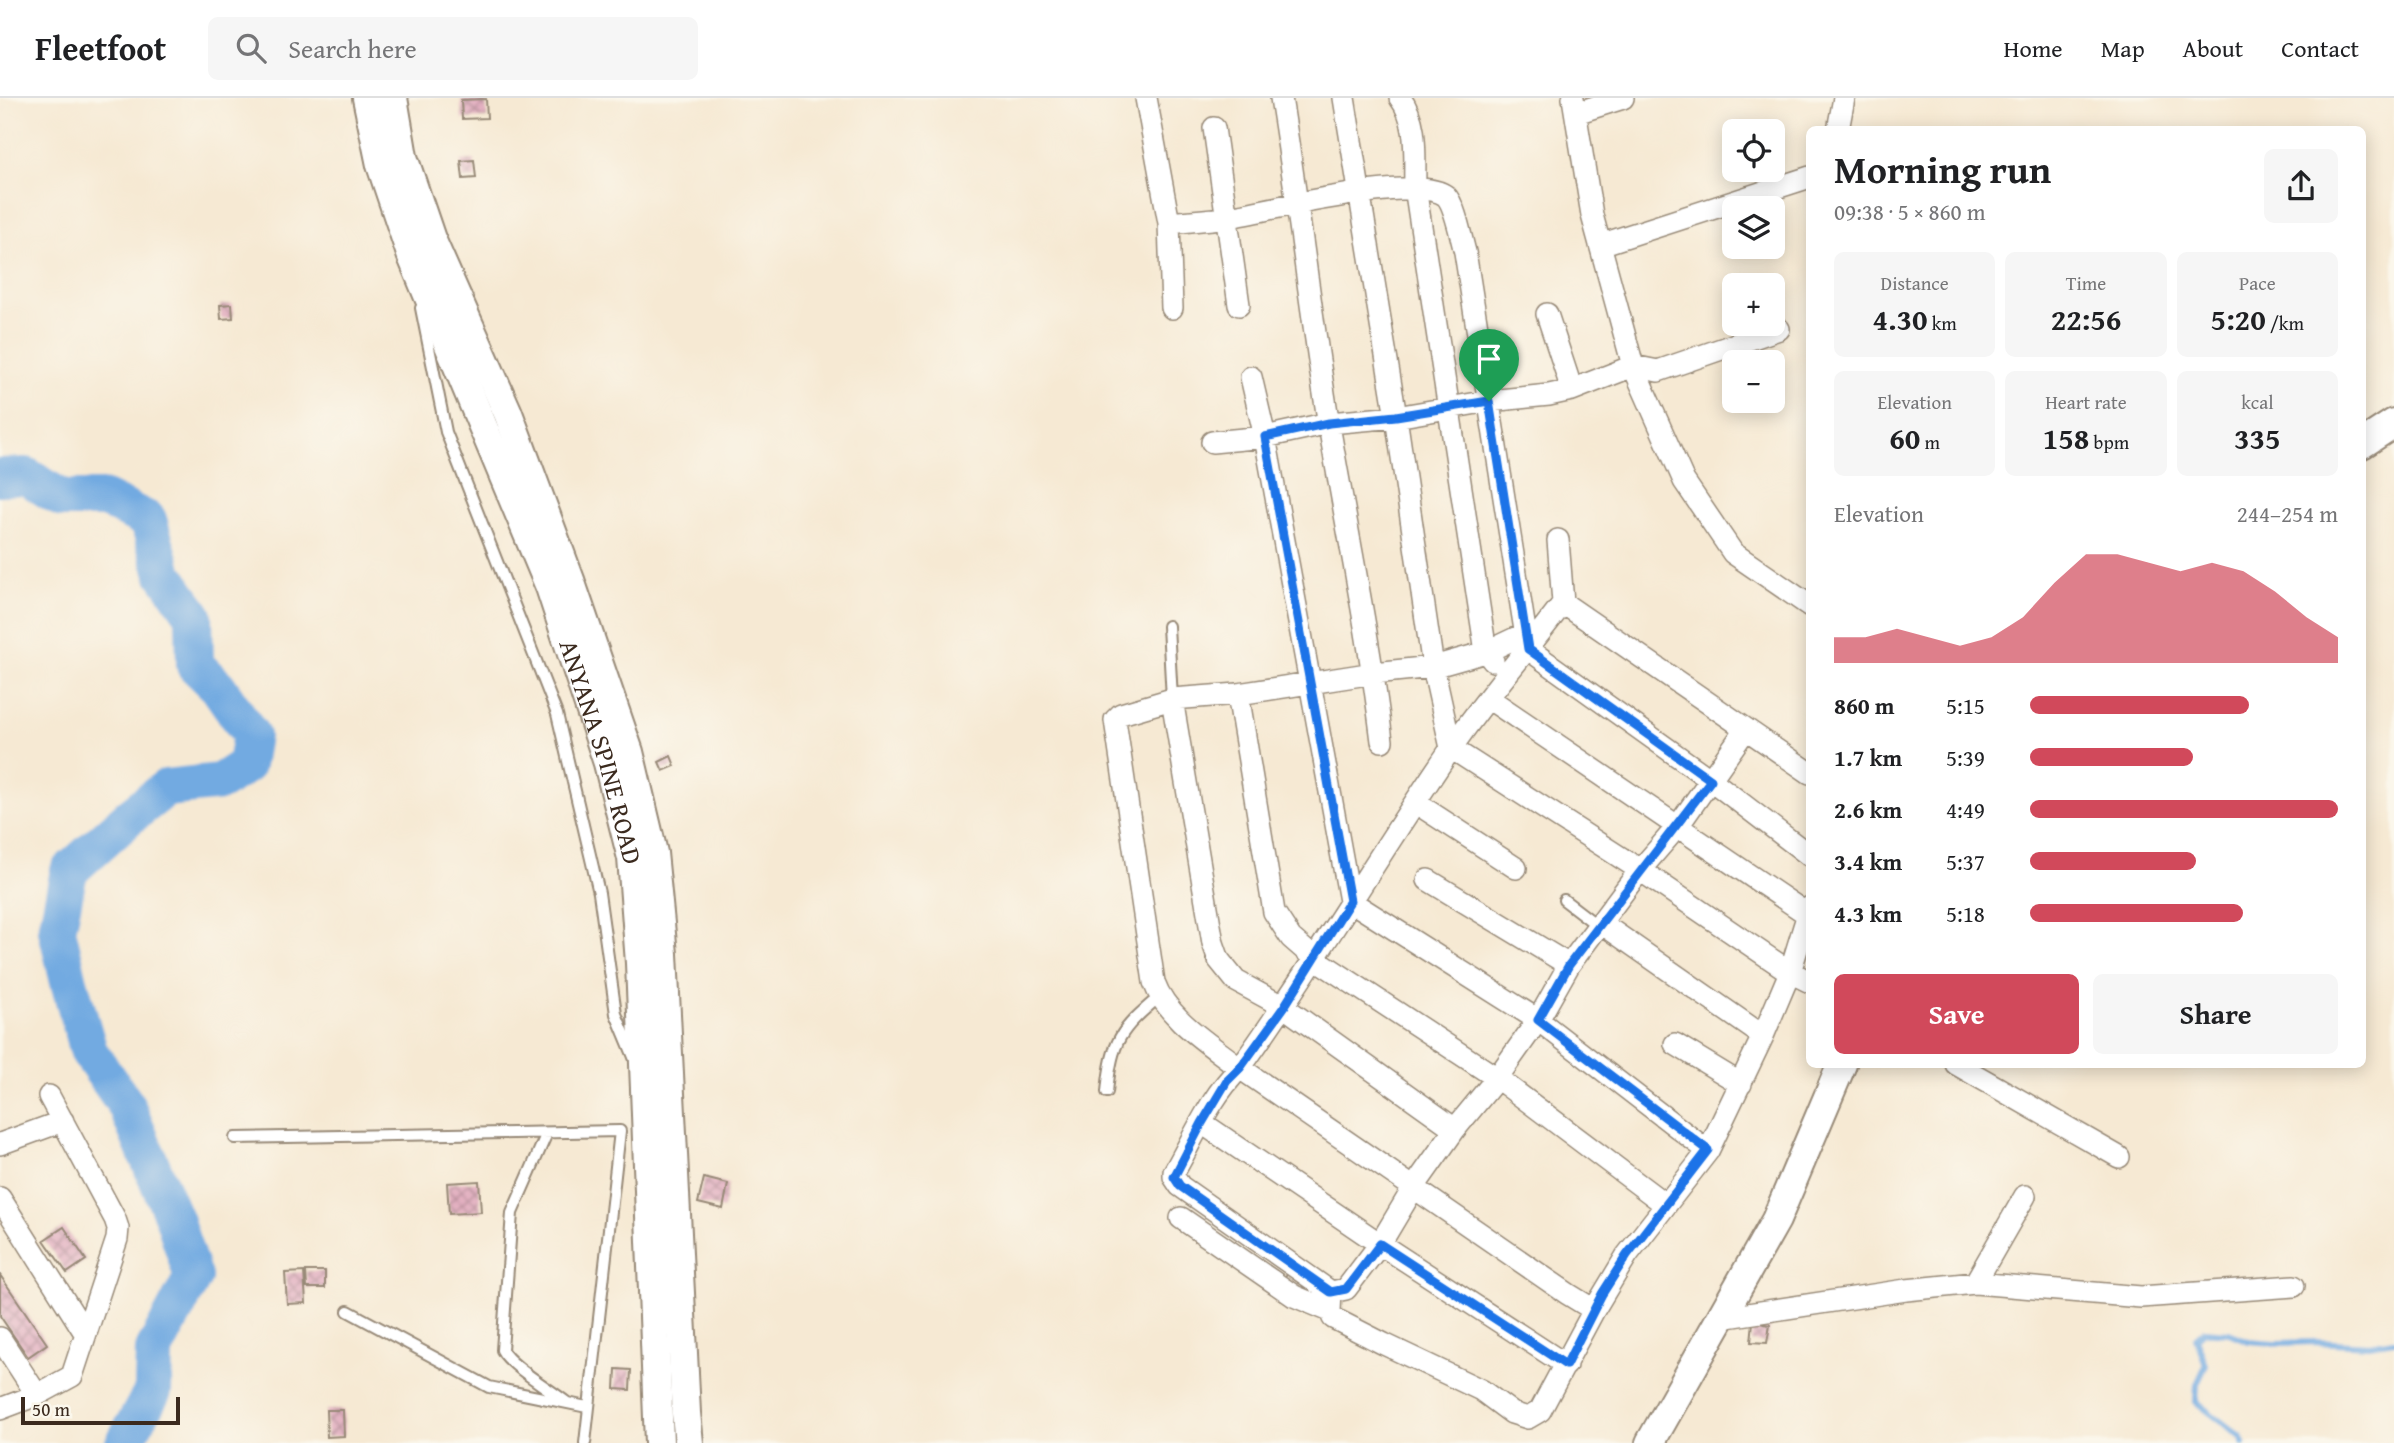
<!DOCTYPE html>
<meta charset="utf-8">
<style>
body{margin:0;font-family:"Gentium Book Plus",serif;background:#f6f6f6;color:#202124;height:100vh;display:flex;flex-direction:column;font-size:26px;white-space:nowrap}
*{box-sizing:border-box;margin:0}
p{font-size:23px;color:#757577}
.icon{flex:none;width:38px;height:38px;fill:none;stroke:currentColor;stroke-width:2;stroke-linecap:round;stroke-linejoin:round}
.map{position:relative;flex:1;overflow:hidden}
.side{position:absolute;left:1806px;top:28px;width:560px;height:942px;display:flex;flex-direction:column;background:#fff;border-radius:10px;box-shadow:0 4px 18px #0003}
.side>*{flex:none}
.tools{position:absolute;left:1722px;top:21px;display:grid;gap:14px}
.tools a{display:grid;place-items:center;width:63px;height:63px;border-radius:10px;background:#fff;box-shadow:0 4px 18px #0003;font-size:35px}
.scale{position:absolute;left:21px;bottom:18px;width:159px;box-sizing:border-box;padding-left:7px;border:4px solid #3b2a1e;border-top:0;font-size:19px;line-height:24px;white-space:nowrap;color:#3b2a1e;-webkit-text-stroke:5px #fbf7ec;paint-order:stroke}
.pin{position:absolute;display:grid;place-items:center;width:60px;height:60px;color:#fff;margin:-72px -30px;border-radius:50% 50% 50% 0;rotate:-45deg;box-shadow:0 0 7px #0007}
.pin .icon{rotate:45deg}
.round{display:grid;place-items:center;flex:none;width:74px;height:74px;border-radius:10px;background:#f6f6f6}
.overview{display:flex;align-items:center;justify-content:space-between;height:119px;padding:0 28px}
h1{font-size:38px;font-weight:600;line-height:52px}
.metrics{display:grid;grid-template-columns:repeat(3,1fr);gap:10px;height:119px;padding:7px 28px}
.metrics div{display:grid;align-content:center;border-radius:10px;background:#f6f6f6;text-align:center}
.metrics b{font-size:30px;font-weight:600}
.metrics small{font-size:19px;font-weight:400}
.metrics p{font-size:19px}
.chart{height:196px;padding:14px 28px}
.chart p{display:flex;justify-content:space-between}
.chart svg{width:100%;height:126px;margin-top:7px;fill:#d1495b;opacity:.7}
.button{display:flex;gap:14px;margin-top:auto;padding:14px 28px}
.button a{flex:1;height:80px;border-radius:10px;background:#d1495b;color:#fff;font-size:28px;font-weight:600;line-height:80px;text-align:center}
.button a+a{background:#f6f6f6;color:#202124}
ul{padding:0 28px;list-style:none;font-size:23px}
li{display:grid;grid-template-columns:112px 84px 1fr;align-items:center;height:52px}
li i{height:18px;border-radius:9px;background:#d1495b}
header{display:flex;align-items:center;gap:42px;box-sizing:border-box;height:98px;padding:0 35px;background:#fff;border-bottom:2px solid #e0e0e0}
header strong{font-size:33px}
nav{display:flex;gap:38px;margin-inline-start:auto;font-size:24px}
.search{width:490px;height:63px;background:#f6f6f6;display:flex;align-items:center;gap:18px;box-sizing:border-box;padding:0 24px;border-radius:10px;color:#757577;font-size:26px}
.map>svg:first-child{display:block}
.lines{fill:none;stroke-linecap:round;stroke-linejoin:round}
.stream{stroke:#72aae1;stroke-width:6}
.river{stroke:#72aae1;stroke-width:38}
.building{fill:url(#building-cross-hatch)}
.lane-casing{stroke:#988a78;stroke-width:14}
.street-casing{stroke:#988a78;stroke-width:24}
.secondary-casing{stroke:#988a78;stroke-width:32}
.lane{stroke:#fff;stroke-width:10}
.street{stroke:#fff;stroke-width:21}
.secondary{stroke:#fff;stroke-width:28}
.route-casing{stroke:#fff;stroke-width:14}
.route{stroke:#1a73e8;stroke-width:9}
.labels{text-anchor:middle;stroke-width:5;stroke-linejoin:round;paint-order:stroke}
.street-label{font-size:26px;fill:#3b2a1e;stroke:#fbf7ec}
</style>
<header>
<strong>Fleetfoot</strong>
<div class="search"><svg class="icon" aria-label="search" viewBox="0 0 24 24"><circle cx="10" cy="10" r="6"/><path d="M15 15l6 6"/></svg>Search here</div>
<nav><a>Home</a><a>Map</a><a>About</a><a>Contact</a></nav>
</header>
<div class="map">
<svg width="2394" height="1345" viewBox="0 0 2394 1345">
<defs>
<pattern id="building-cross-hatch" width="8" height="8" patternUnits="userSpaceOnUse" patternTransform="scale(1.75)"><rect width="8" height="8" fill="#e2afc0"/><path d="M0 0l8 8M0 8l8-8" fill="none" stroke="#b88f9b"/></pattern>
</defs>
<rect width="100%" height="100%" fill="#fbf7ec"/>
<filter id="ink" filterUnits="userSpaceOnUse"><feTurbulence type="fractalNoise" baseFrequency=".0143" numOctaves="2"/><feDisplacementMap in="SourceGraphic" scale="14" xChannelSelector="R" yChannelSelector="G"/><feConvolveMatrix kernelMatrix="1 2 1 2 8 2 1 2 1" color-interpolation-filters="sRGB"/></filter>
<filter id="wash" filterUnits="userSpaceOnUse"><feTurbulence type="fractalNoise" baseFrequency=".00686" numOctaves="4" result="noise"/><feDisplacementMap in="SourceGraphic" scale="28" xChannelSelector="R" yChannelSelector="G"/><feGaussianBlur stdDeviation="1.57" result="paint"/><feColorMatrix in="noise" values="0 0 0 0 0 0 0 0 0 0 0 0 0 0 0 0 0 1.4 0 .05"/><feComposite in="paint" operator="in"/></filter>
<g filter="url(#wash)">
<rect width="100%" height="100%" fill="#f6e9d3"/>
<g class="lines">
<!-- stream -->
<path class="stream" d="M2244,1345L2241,1339L2196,1304L2197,1286L2206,1267L2196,1240L2204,1233L2229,1235L2248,1243L2276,1245L2317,1244L2369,1247L2394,1243"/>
<!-- river -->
<path class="river" d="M0,379L26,378L63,401H105L148,422L164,475L194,518L195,567L218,589L251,637L246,667L220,684L166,690L129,719L69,773L57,832L69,884L89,954L126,1007L174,1121L193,1179L154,1252L153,1293L124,1345"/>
</g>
<g id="blocks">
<!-- building -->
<path class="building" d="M486,1L487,20L462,21L461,2Z
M474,62L476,80L463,81L461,63Z
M232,206L233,220L221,221L220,207Z
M671,658L675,668L663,673L659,664Z
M704,1080L728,1086L723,1111L698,1105Z
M479,1083L481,1114L449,1116L447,1085Z
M64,1129L86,1162L67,1175L44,1142Z
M306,1173H325V1190H307Z
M304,1174L306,1205L287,1206L285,1175Z
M0,1177L47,1246L28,1259L0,1218Z
M1753,1224L1770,1227L1767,1245L1751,1244Z
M616,1271L631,1272L630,1292L615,1291Z
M326,1312H343L344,1338L327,1339Z"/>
</g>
</g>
<g filter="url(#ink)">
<use href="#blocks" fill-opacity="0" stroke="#988a78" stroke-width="2"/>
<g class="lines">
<!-- lane casing -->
<g class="lane-casing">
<path id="lane" d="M421,210L446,334L557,616L599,795L616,916L634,959
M1168,528L1172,601
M1564,802L1598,828
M1107,994C1112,942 1120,932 1159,899
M547,1035L512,1115L502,1252C509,1267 551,1292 566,1304
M235,1040L620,1033L585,1345
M348,1213L489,1289L587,1309"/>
</g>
<!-- street casing -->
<g class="street-casing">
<path id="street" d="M1146,0L1169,125L1172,210
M1281,0C1299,109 1311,218 1329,327C1347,432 1369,537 1382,643
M1344,0L1396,319L1433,569L1451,650L1640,772L1790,874L1810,884
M1400,0C1419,25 1414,59 1415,89L1486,554L1493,563
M1573,0L1592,117L1633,268L1684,383L1733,455L1810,508
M1576,15L1623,0
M1214,30L1239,207
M1838,32L1844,0
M1169,125C1189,123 1209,122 1228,119C1266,113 1419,75 1446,98C1455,107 1461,140 1465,154L1528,551L1711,682L1810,758
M1600,147L1810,79
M1547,216L1572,292
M1251,279L1265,339L1350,803L1538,922L1708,1053
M1212,344L1265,339L1329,325L1396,319L1489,303L1549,297L1572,292L1633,268L1658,273L1779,231
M1558,442L1563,505L1810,675
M1526,535L1486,554L1433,569L1374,575L1238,596L1172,601L1121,616L1115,622L1154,884C1167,921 1210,946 1240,970C1315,866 1379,755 1452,649C1486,599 1526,554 1563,505
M1238,596L1274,814L1291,840L1314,860L1497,980L1666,1107
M1488,600L1807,816
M1172,601L1213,845L1219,862L1236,883L1284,909L1455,1031
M1746,631L1678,728L1640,772L1569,867L1538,922L1497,980L1455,1031L1414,1089L1380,1146L1346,1191L1331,1194L1180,1088L1174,1079V1074C1194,1039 1211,998 1240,970L1568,1196L1594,1212L1627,1157L1708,1053L1763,938L1790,874L1810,809
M1416,705L1516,770
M1428,782L1569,867
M1601,825L1763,938
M1675,946L1741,986
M1956,966L2119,1059
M1202,1025L1380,1146L1566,1267
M0,1046L63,1023
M0,1100L85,1235
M1181,1120L1294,1198L1330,1213
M1975,1185L2025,1098
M1331,1194L1330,1213L1333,1220L1384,1246L1481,1292L1512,1315L1528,1320L1540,1313L1594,1212
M1721,1220L1906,1192L1975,1185L2141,1199L2294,1188
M0,1240L37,1297
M0,1311L37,1297L72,1278L117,1141L118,1130L115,1121L49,998"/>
</g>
<!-- secondary casing -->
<g class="secondary-casing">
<g id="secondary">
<path id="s1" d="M367,0L381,67L411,156L550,489L608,665L632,760L640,865L659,1345"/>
<path d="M393,0L403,59L431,141L508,315L570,482L629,654L653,755L663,856L686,1315L689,1345"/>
<path d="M2362,346L2394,325"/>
<path d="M1650,1345L1776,1122L1842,966"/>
</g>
</g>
<!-- lane -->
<use href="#lane" class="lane"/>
<!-- street -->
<use href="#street" class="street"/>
<!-- secondary -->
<use href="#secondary" class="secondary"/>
</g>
</g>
<g class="lines" filter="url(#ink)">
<!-- route casing -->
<g class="route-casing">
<path id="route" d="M1489,303L1528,551L1711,682L1569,867L1538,922L1708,1052L1627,1157L1602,1196L1566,1267L1380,1146L1346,1191L1331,1194L1180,1088L1174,1079L1202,1025L1227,983L1240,970L1284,909L1350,803L1265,339L1329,325L1396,318Z"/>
</g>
<!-- route -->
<use href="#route" class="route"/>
</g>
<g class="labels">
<!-- street labels -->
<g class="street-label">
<text dy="9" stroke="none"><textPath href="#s1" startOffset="696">ANYANA SPINE ROAD</textPath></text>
</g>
</g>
</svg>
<div class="tools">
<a><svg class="icon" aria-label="locate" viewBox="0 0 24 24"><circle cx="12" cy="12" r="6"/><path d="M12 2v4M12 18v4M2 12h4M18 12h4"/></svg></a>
<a><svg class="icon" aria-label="layers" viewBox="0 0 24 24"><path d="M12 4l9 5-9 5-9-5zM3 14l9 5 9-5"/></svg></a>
<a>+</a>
<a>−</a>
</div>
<div class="scale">50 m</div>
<div class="pin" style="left:1489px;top:303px;background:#1e9e55"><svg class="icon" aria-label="arrive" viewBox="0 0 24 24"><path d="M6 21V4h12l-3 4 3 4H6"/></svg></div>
<section class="side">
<div class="overview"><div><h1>Morning run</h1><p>09:38 · 5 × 860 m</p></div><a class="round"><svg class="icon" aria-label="share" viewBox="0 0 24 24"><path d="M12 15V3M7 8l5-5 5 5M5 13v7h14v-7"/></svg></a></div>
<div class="metrics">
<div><p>Distance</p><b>4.30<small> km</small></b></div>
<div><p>Time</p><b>22:56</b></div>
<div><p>Pace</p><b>5:20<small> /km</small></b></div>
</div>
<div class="metrics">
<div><p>Elevation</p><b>60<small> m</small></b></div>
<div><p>Heart rate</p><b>158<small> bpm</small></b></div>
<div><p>kcal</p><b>335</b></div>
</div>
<div class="chart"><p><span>Elevation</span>244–254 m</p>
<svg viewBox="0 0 160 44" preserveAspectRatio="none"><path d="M0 44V35L10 35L20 32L30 35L40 38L50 35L60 28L70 16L80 6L90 6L100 9L110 12L120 9L130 12L140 19L150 28L160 35V44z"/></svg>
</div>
<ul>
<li><b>860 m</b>5:15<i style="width:71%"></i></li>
<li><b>1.7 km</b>5:39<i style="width:53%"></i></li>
<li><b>2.6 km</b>4:49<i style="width:100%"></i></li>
<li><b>3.4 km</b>5:37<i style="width:54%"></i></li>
<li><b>4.3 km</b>5:18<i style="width:69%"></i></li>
</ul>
<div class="button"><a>Save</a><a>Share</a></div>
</section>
</div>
